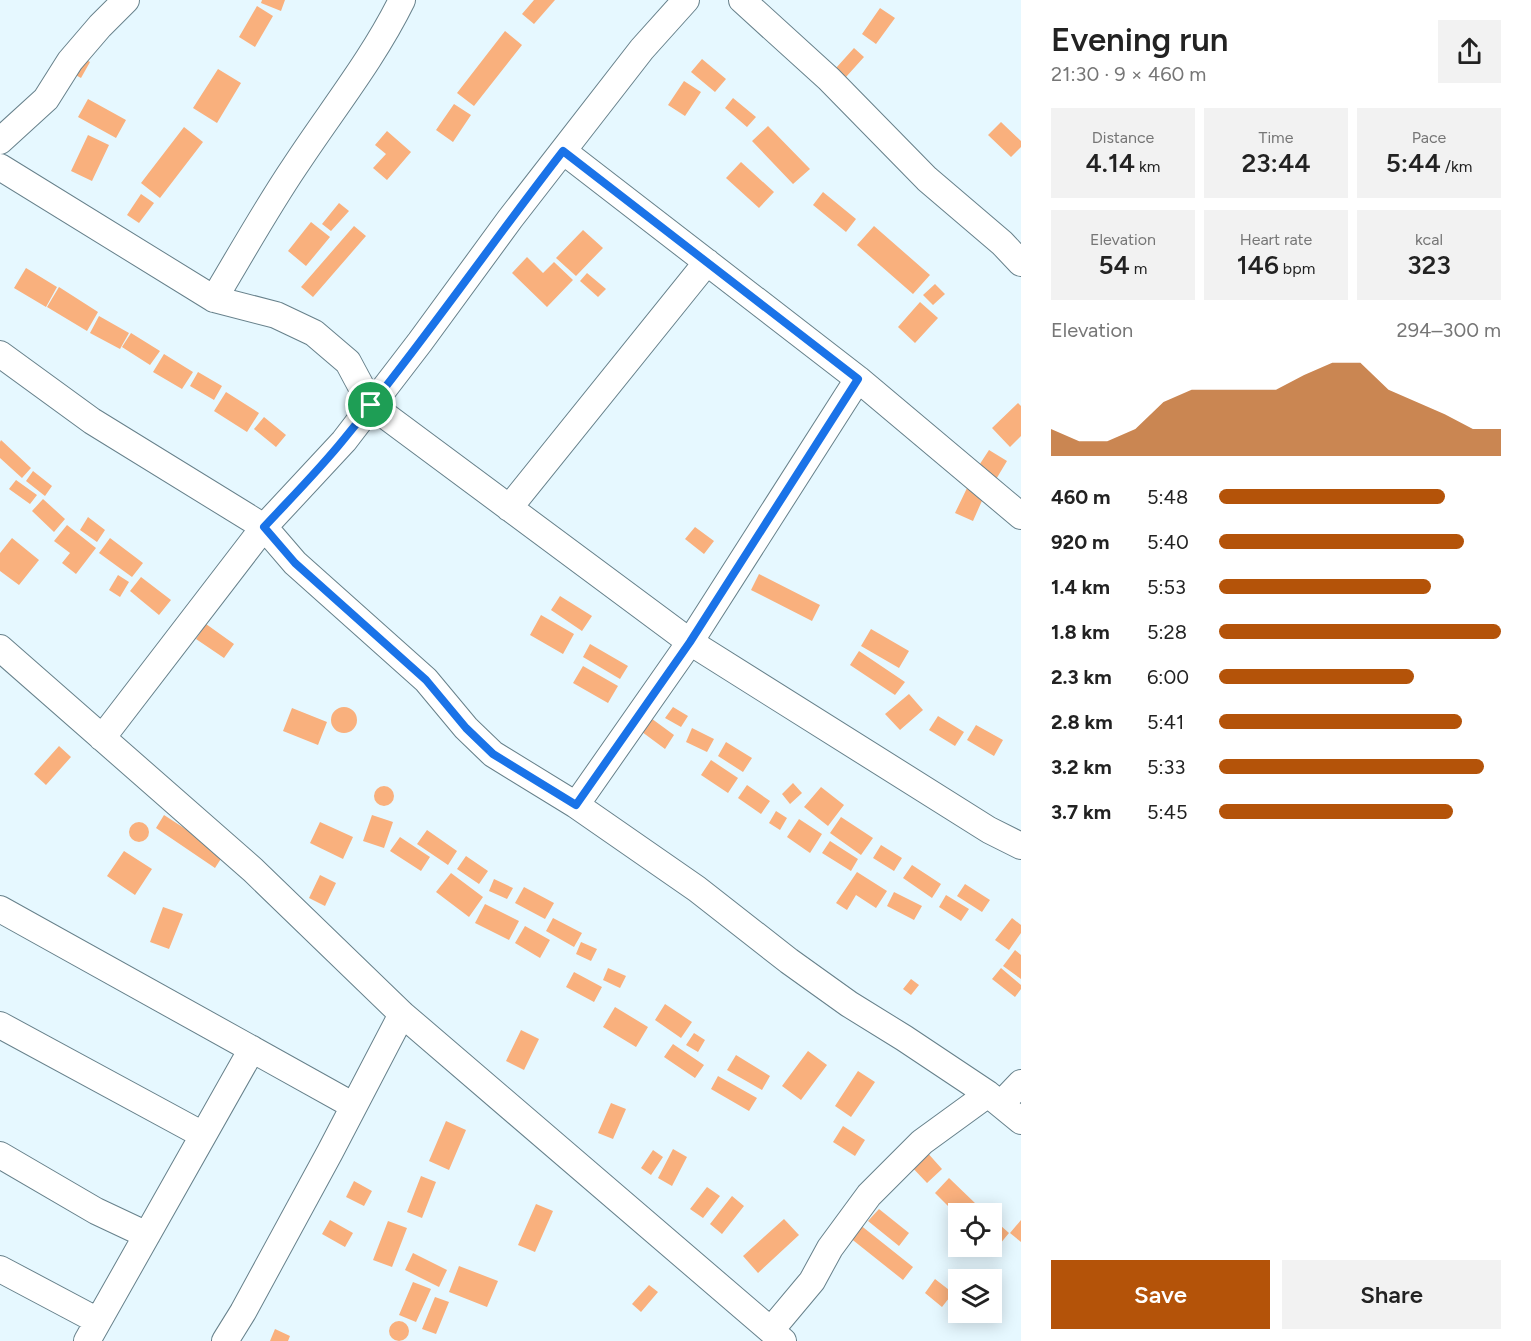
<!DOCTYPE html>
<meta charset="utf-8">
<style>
body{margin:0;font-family:Figtree,sans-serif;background:#f2f2f2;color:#222;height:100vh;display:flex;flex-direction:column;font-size:22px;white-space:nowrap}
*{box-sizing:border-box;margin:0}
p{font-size:20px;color:#767676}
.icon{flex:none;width:33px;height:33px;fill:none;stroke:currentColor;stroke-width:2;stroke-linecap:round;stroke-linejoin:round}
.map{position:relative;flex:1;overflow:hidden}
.panel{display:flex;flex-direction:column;background:#fff;width:510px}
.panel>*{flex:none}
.buttons{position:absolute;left:948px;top:1203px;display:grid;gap:12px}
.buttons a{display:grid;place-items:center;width:54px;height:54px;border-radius:0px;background:#fff;box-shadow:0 3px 15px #0003;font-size:30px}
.pin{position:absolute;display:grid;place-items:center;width:51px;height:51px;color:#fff;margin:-26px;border:3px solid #fff;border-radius:50%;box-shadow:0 2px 6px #0007}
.round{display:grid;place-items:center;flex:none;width:63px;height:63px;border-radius:0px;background:#f2f2f2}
.summary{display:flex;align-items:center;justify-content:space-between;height:102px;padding:0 30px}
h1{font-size:33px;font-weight:600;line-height:45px}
.figures{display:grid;grid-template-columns:repeat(3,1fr);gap:9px;height:102px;padding:6px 30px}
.figures div{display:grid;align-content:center;border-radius:0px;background:#f2f2f2;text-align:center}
.figures b{font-size:26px;font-weight:600}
.figures small{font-size:16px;font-weight:400}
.figures p{font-size:16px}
.chart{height:168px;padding:12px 30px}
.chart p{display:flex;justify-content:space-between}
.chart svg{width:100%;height:108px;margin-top:6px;fill:#b45309;opacity:.7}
.cta{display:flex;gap:12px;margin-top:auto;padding:12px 30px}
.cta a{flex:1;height:69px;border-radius:0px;background:#b45309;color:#fff;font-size:24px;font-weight:600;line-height:69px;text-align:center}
.cta a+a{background:#f2f2f2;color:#222}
ul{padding:0 30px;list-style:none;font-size:20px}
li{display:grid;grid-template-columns:96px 72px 1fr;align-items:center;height:45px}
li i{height:15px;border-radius:8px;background:#b45309}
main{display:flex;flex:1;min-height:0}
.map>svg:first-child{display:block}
.building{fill:#f9b07d}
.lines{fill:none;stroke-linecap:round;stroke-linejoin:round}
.minor-casing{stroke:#67818b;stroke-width:28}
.minor{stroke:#fff;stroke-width:26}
.route-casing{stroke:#fff;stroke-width:12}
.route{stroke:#1a73e8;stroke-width:8}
</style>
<main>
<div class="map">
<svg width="1021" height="1341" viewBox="0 0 1021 1341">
<rect width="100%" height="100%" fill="#e6f8ff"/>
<!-- building -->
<path class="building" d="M262,0H285L281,11L261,3Z
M534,0H555L534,24L522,14Z
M257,6L273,16L255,47L239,37Z
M880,8L895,18L876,44L862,34Z
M505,31L522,45L474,106L457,93Z
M854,48L864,57L846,77L836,68Z
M80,56L90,62L81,78L70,72Z
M702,59L726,79L715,92L691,72Z
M218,69L241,83L217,123L193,108Z
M684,81L701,92L685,116L668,105Z
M733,98L756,117L747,127L725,108Z
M88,99L126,120L116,138L78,117Z
M454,104L471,115L453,142L436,130Z
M1001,122L1021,141V147L1011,157L988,135Z
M768,126L810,169L793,184L752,141Z
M184,127L203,142L160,198L141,183Z
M387,131L411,152L387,180L373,168L386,154L375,145Z
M88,135L109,145L92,181L71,171Z
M741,162L774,192L759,208L726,178Z
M823,192L856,219L846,232L813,205Z
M141,194L154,203L139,223L127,215Z
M339,203L349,211L331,231L322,224Z
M311,222L330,237L306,266L288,251Z
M354,226L366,236L313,297L301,287Z
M874,226L930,275L913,294L857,245Z
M583,230L603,248L576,276L556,258Z
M527,257L543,273L554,262L573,280L547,307L512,273Z
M26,268L57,287L46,307L14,288Z
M587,273L606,289L598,297L580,281Z
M935,284L945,294L933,305L923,295Z
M59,287L98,312L87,331L47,307Z
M920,302L938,318L915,343L898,327Z
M99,316L129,333L120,349L90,333Z
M131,333L160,351L150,365L122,347Z
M164,354L193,372L182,389L153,372Z
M198,372L222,386L214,400L190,386Z
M226,392L259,413L247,432L214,411Z
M1018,403L1021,406V436L1010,447L992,428Z
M264,417L286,435L276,447L254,429Z
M1,440L31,468L22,478L0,458V442Z
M989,450L1007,461L995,481L976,470Z
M33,471L52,486L45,496L26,481Z
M16,480L37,495L30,504L9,489Z
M968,486L985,494L973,521L955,513Z
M43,499L65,519L54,532L32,511Z
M88,517L105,530L97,542L80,530Z
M67,525L96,548L76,574L62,563L70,553L54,541Z
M695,527L714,541L704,554L685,539Z
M12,538L39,560L19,585L0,571V553Z
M110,538L143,563L132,577L99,553Z
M759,574L820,605L812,621L751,590Z
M118,575L129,582L120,597L109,590Z
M141,577L171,600L159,615L130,591Z
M560,596L592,616L582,631L551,610Z
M541,615L574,634L563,654L530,635Z
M206,624L234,644L224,658L196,639Z
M871,629L909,651L899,668L861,646Z
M590,644L628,666L620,679L583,657Z
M859,651L905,682L895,695L850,665Z
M583,666L618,686L608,703L573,683Z
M909,694L923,710L900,730L885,714Z
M331 720a13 13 0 1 1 26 0a13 13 0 1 1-26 0Z
M673,707L688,716L681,727L665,718Z
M292,708L327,722L318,745L283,731Z
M644,713L674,735L665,749L634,726Z
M938,716L964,732L955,746L929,730Z
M976,725L1003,740L994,756L967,740Z
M692,728L714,739L707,752L686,742Z
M726,742L752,758L743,772L718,756Z
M59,746L71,757L46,785L34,774Z
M711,760L738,778L728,793L701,775Z
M793,783L802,793L790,804L782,794Z
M747,785L770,801L761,814L738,798Z
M374 796a10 10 0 1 1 20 0a10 10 0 1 1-20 0Z
M821,787L844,805L828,826L804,807Z
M776,811L787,818L780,830L769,823Z
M164,815L224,854L215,868L156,828Z
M372,815L393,822L384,848L363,841Z
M841,817L873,838L861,855L830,833Z
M799,819L822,834L810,853L787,837Z
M320,822L353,837L343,859L310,843Z
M129 832a10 10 0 1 1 20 0a10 10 0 1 1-20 0Z
M427,830L457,851L448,865L417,844Z
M400,837L430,857L421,871L390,851Z
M830,841L858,859L851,871L822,853Z
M881,845L902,858L894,871L873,858Z
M124,851L152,869L135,895L107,876Z
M466,856L488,871L479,884L457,869Z
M912,865L941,884L932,898L903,878Z
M857,872L887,891L876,908L856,895L847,910L836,903Z
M451,873L483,897L469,917L436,892Z
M320,875L336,883L325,906L309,898Z
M494,879L513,888L507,899L489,891Z
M965,884L990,900L982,912L957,896Z
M524,887L554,903L545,919L515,903Z
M894,892L922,906L914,920L887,906Z
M946,895L969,909L961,921L939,907Z
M485,904L519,921L509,940L475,923Z
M163,907L183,914L169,949L150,942Z
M553,918L582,933L574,947L546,931Z
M1012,918L1021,925V933L1009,950L995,940Z
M525,926L550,940L540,958L515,943Z
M581,942L597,949L591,961L576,954Z
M1015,950L1021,955V979L1003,966Z
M608,968L626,976L620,988L603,980Z
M1001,968L1021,985V989L1015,997L992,979Z
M574,972L602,987L594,1002L566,987Z
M911,979L919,985L911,995L903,989Z
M665,1004L692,1022L681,1038L655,1020Z
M615,1007L648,1027L636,1047L603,1027Z
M521,1030L539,1039L524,1070L506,1061Z
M694,1033L705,1040L698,1052L686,1045Z
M673,1044L704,1065L695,1078L664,1057Z
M808,1051L827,1065L801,1100L782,1086Z
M736,1055L770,1076L762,1090L727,1070Z
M858,1071L875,1082L851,1117L835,1106Z
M718,1076L757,1098L749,1111L711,1089Z
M611,1103L626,1109L613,1139L598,1133Z
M446,1121L466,1130L449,1170L429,1161Z
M843,1126L865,1140L855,1156L833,1142Z
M673,1149L687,1157L672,1186L658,1178Z
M653,1150L663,1157L651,1175L641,1168Z
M925,1150L942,1169L927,1183L909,1164Z
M421,1176L436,1182L422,1218L407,1212Z
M949,1178L976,1204L967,1214H958V1216L935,1193Z
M354,1181L372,1191L364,1206L346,1197Z
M707,1187L720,1196L703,1218L690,1209Z
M732,1196L744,1206L722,1234L710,1224Z
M536,1204L553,1211L535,1252L518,1245Z
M879,1209L909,1233L899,1246L868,1221Z
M992,1218L1009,1233L995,1250L992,1248Z
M784,1219L799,1235L758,1273L743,1256Z
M330,1220L353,1233L345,1247L322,1234Z
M1021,1220V1242L1010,1233Z
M388,1221L407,1228L392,1267L373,1260Z
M859,1224L913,1267L903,1280L849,1237Z
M413,1253L447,1270L439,1287L405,1270Z
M459,1266L498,1281L487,1307L449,1292Z
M935,1279L953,1293L942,1307L925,1293Z
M413,1282L431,1289L416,1322L399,1315Z
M649,1285L658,1292L641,1312L632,1304Z
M435,1297L449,1302L436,1334L422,1329Z
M389 1331a10 10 0 1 1 20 0a10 10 0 1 1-20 0Z
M275,1329L290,1336L288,1341H270Z"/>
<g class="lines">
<!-- minor casing -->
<g class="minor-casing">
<path id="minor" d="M742,0L829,79L927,179L1002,243L1021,263
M0,141L46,99L70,61L100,26L126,0
M563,151L858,379L1021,516
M0,167L214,299L276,315L314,333L348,362L371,405L690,642L989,830L1021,846
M214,299C241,254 266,209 295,166C331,111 373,59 402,0
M0,354L92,421L264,527L295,563L426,680L466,728L493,754L576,805L697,889L789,961L849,1004L904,1038L988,1094L1021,1121
M509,508L707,262
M0,648L253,870L402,1014L783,1341
M102,738L264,527L344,441L420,342L510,219L642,49L686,0
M576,805L690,642L858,379
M0,909L354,1106
M0,1025L203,1135
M1001,1104L1021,1083
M0,1155L96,1211L147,1235
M0,1269L98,1321
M771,1330L812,1281L830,1248L869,1195L922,1142L988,1094
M87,1341L252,1049
M225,1341L243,1312L330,1152L402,1014"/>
</g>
<!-- minor -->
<use href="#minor" class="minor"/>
</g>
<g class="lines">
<!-- route casing -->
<g class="route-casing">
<path id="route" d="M563,151L858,379L690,642L576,805L493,754L466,728L426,680L295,563L264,527C291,498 319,470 344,439C421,346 489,246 563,151Z"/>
</g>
<!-- route -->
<use href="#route" class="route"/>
</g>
</svg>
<div class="buttons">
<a><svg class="icon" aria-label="locate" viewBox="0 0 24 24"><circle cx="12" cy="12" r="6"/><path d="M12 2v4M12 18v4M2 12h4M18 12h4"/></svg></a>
<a><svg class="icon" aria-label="layers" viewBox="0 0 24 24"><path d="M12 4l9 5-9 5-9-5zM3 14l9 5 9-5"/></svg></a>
</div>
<div class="pin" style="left:371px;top:405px;background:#1e9e55"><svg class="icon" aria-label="arrive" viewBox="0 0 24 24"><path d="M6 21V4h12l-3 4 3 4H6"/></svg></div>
</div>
<section class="panel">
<div class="summary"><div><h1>Evening run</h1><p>21:30 · 9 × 460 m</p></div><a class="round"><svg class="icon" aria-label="share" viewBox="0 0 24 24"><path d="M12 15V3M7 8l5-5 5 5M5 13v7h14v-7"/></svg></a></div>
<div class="figures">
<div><p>Distance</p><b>4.14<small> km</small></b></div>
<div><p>Time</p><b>23:44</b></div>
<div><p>Pace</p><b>5:44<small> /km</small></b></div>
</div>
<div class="figures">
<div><p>Elevation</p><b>54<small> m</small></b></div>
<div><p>Heart rate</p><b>146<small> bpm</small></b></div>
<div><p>kcal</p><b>323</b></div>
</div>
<div class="chart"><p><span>Elevation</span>294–300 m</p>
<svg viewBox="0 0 160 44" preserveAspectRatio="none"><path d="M0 44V33L10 38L20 38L30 33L40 22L50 17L60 17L70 17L80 17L90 11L100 6L110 6L120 17L130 22L140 27L150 33L160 33V44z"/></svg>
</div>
<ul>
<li><b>460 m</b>5:48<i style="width:80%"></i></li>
<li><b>920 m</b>5:40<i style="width:87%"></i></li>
<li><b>1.4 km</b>5:53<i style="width:75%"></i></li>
<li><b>1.8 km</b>5:28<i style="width:100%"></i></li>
<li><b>2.3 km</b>6:00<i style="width:69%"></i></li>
<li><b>2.8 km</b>5:41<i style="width:86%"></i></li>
<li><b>3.2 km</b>5:33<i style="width:94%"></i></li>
<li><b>3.7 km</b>5:45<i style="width:83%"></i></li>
</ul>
<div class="cta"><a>Save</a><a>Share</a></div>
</section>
</main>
